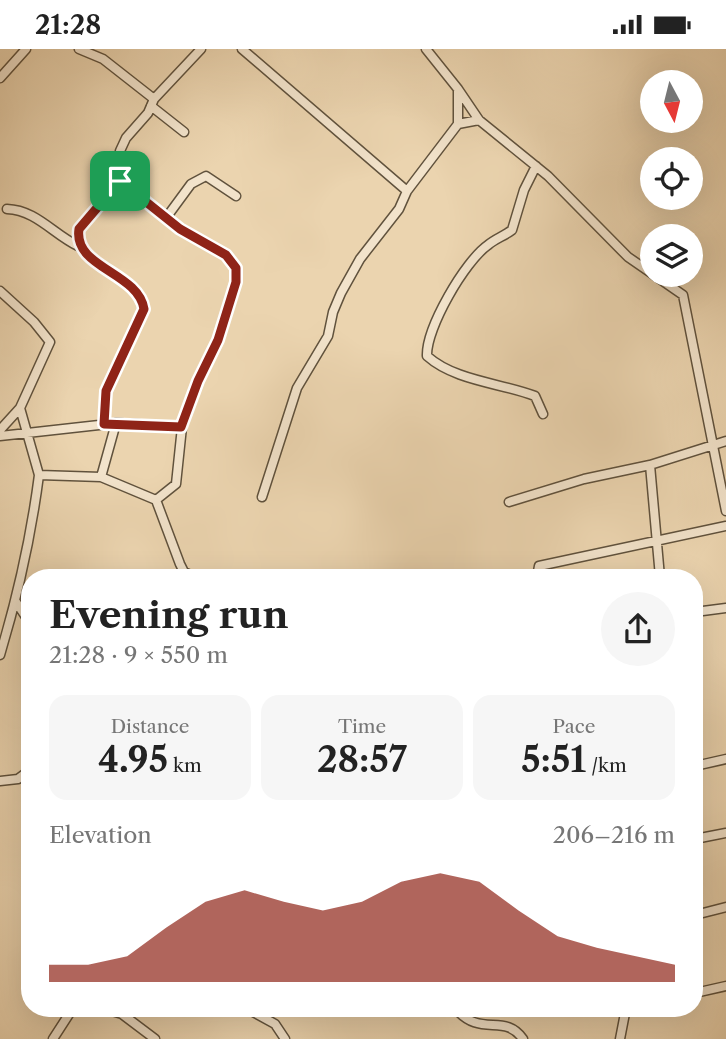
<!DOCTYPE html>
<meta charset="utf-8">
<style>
body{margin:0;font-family:"Libre Caslon Text",serif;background:#f6f6f6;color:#222;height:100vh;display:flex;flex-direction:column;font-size:26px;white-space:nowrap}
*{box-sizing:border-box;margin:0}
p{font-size:23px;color:#767676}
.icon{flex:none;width:38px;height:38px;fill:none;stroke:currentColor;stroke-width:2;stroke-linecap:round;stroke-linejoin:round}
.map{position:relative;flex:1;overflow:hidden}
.side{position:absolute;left:21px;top:520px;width:682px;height:448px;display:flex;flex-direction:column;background:#fff;border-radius:28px;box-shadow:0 7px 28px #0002}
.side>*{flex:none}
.needle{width:46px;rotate:173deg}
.tools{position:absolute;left:640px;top:21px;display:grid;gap:14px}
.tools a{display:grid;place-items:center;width:63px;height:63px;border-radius:50%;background:#fff;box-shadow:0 7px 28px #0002;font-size:35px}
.pin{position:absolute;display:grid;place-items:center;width:60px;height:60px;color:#fff;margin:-30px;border-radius:14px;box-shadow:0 4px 10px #0006}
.round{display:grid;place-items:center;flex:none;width:74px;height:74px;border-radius:37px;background:#f6f6f6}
.summary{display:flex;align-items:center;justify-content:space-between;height:119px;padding:0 28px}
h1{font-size:38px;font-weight:800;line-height:52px}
.stats{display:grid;grid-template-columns:repeat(3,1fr);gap:10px;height:119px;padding:7px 28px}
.stats div{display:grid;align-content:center;border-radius:18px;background:#f6f6f6;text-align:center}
.stats b{font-size:35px;font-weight:800}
.stats small{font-size:19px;font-weight:400}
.stats p{font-size:19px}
.chart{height:196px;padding:14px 28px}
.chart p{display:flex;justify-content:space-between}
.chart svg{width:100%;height:126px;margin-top:7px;fill:#8f2418;opacity:.7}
.status{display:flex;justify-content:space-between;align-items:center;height:49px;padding:0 35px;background:#fff;direction:ltr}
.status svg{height:19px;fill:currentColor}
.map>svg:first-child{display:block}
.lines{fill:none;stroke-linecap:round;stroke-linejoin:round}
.street-casing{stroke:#60523d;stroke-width:11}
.street{stroke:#f2e3cb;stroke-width:8}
.route-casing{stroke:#fff;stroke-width:14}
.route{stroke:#8f2418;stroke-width:9}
</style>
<div class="status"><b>21:28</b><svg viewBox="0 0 49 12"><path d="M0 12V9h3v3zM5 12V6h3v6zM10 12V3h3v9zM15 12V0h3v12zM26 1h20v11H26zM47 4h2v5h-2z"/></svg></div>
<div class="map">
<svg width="726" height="990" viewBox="0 0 726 990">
<rect width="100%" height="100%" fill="#ebd4af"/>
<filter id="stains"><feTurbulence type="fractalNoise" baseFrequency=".00286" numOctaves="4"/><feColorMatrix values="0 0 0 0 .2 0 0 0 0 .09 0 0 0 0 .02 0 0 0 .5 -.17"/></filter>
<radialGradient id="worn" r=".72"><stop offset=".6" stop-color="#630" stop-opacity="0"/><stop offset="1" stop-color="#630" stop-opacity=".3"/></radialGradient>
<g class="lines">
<!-- street casing -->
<g class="street-casing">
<path id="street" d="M79,0L103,10L154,50
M242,0L407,142
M0,29L26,0
M458,40L479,71L548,127L628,208L683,246L726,462
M151,57L184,83
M458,75L479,71
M536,117L524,141L512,181C504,187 495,190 488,196C465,212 426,279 427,307C455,332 501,334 535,347L543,365
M7,160C36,161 53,185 78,197
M166,169L191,135L206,127L236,147
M0,242L34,273L50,293L20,359L0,381
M20,359L39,426L101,428L156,451L176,435L182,378L198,332L218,291L236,233V219L226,206L180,180L130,142L119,132L118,124L120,102L126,89L148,64L154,50L201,0
M104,375L106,342L144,260C138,223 73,219 79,180L119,132
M0,387L108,375
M650,416L726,392
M101,428L116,374L182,378
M262,448L297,339L328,287L333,263L341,244L360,210L399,160L407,142L458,75V40L426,0
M156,451L180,515L184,523L195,528
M509,453L584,430L650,416L660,528
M537,528L539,517L726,477
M16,553L30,574
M695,563L726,559
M0,606C18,546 31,488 39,426
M695,717L726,710
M0,732L18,730L30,721
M695,790L726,784
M695,866L726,858
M695,944L726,937
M102,959L122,965L155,990
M246,959L275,975L285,990
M455,959C481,990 504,963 523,990
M53,990L73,959
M620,990L626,959"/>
</g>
<!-- street -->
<use href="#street" class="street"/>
</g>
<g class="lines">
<!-- route casing -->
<g class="route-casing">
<path id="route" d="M120,132L180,180L226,206L236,219V233L218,291L198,332L181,378L104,375L106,342L144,260C138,223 73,219 79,180Z"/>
</g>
<!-- route -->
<use href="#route" class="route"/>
</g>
<rect width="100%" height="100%" filter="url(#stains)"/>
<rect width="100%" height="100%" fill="url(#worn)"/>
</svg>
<div class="tools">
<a><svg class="needle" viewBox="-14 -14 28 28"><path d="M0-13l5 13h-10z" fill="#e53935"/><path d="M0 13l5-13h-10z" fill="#767676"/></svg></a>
<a><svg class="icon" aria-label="locate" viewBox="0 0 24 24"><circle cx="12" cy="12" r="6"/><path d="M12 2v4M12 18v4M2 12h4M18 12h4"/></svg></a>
<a><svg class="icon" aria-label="layers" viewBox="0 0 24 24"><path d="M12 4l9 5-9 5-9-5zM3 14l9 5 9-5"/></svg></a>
</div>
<div class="pin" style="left:120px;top:132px;background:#1e9e55"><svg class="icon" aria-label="arrive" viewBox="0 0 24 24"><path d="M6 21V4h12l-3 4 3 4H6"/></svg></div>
<section class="side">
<div class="summary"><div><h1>Evening run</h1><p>21:28 · 9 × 550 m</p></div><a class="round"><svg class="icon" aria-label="share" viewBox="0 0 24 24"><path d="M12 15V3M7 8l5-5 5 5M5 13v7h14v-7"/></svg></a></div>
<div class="stats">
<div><p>Distance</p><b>4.95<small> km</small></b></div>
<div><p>Time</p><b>28:57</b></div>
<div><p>Pace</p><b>5:51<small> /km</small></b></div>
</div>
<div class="chart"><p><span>Elevation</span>206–216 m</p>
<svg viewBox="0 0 160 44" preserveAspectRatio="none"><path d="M0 44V38L10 38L20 35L30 25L40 16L50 12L60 16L70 19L80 16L90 9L100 6L110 9L120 19L130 28L140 32L150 35L160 38V44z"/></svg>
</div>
</section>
</div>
